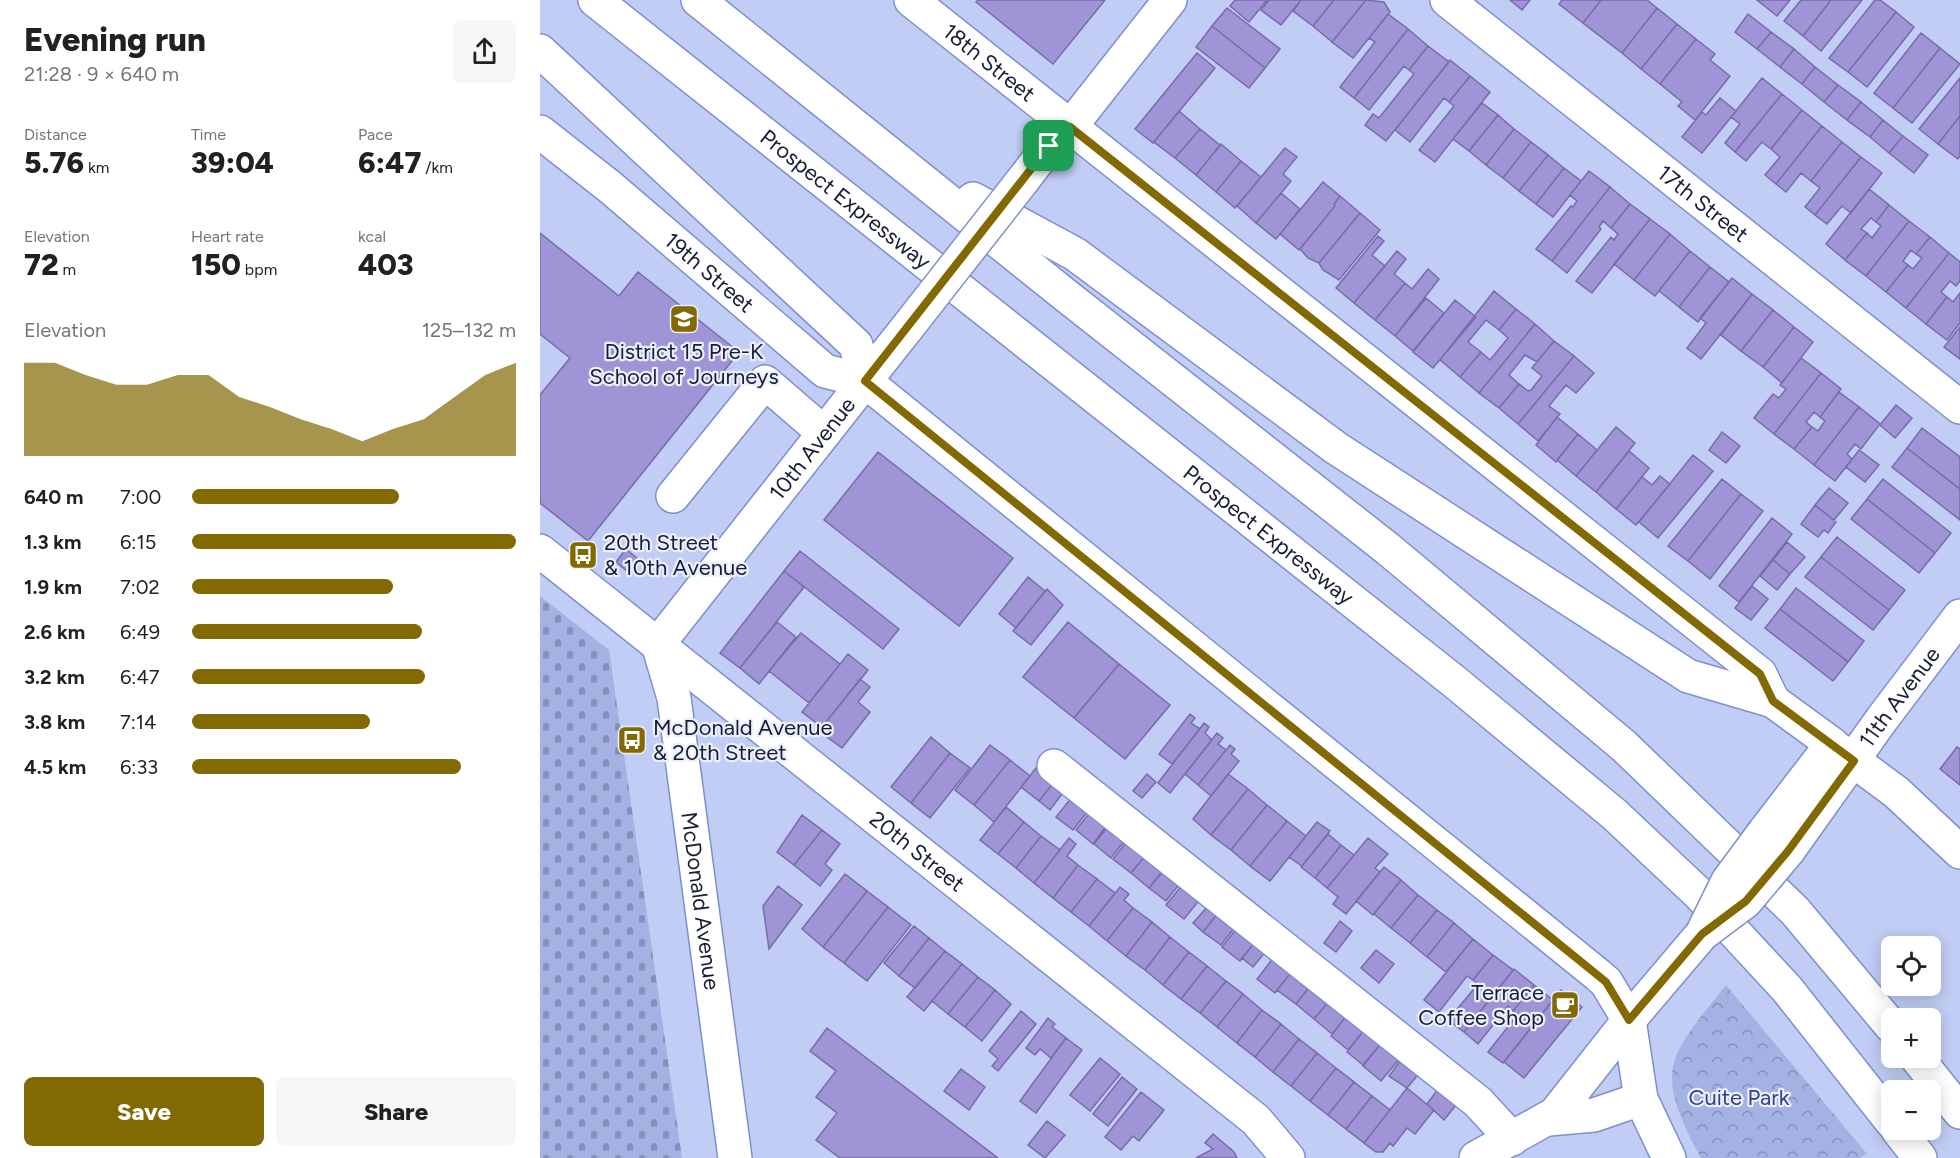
<!DOCTYPE html>
<meta charset="utf-8">
<style>
body{margin:0;font-family:Figtree,sans-serif;background:#f6f6f6;color:#202124;height:100vh;display:flex;flex-direction:column;font-size:22px;white-space:nowrap}
*{box-sizing:border-box;margin:0}
p{font-size:20px;color:#757577}
.icon{flex:none;width:33px;height:33px;fill:none;stroke:currentColor;stroke-width:2;stroke-linecap:round;stroke-linejoin:round}
.map{position:relative;flex:1;overflow:hidden}
.details{display:flex;flex-direction:column;background:#fff;width:540px}
.details>*{flex:none}
.buttons{position:absolute;left:1341px;top:936px;display:grid;gap:12px}
.buttons a{display:grid;place-items:center;width:60px;height:60px;border-radius:9px;background:#fff;box-shadow:0 3px 15px #0003;font-size:30px}
.pin{position:absolute;display:grid;place-items:center;width:51px;height:51px;color:#fff;margin:-26px;border-radius:12px;box-shadow:0 3px 9px #0006}
.round{display:grid;place-items:center;flex:none;width:63px;height:63px;border-radius:9px;background:#f6f6f6}
.head{display:flex;align-items:center;justify-content:space-between;height:102px;padding:0 24px}
h1{font-size:33px;font-weight:800;line-height:45px}
.stats{display:grid;grid-template-columns:repeat(3,1fr);gap:9px;height:102px;padding:6px 24px}
.stats div{display:grid;align-content:center}
.stats b{font-size:30px;font-weight:800}
.stats small{font-size:16px;font-weight:400}
.stats p{font-size:16px}
.chart{height:168px;padding:12px 24px}
.chart p{display:flex;justify-content:space-between}
.chart svg{width:100%;height:108px;margin-top:6px;fill:#836902;opacity:.7}
.primary-button{display:flex;gap:12px;margin-top:auto;padding:12px 24px}
.primary-button a{flex:1;height:69px;border-radius:9px;background:#836902;color:#fff;font-size:24px;font-weight:800;line-height:69px;text-align:center}
.primary-button a+a{background:#f6f6f6;color:#202124}
ul{padding:0 24px;list-style:none;font-size:20px}
li{display:grid;grid-template-columns:96px 72px 1fr;align-items:center;height:45px}
li i{height:15px;border-radius:8px;background:#836902}
main{display:flex;flex:1;min-height:0}
.map>svg:first-child{display:block}
.forest{fill:url(#forest-crowns)}
.cemetery{fill:url(#cemetery-stones)}
.building{fill:#9f94d6;stroke:#776baa;stroke-width:1.5}
.lines{fill:none;stroke-linecap:round;stroke-linejoin:round}
.minor-casing{stroke:#7d8fce;stroke-width:36}
.major-casing{stroke:#7d8fce;stroke-width:36}
.highway-casing{stroke:#7d8fce;stroke-width:36}
.minor{stroke:#fff;stroke-width:33}
.major{stroke:#fff;stroke-width:33}
.highway{stroke:#fff;stroke-width:33}
.minor-bridge-casing{stroke:#7d8fce;stroke-width:36;stroke-linecap:butt}
.major-bridge-casing{stroke:#7d8fce;stroke-width:36;stroke-linecap:butt}
.minor-bridge{stroke:#fff;stroke-width:33}
.major-bridge{stroke:#fff;stroke-width:33}
.route-casing{stroke:#fff;stroke-width:12}
.route{stroke:#836902;stroke-width:8}
.labels{text-anchor:middle;stroke-width:4.5;stroke-linejoin:round;paint-order:stroke}
.street-label{font-size:22px;fill:#171d35;stroke:#ebeffd}
.poi-label{font-size:22px;fill:#171d35;stroke:#ebeffd;text-anchor:start}
.park-label{font-size:22px;fill:#324084;stroke:#ebeffd}
</style>
<main>
<section class="details">
<div class="head"><div><h1>Evening run</h1><p>21:28 · 9 × 640 m</p></div><a class="round"><svg class="icon" aria-label="share" viewBox="0 0 24 24"><path d="M12 15V3M7 8l5-5 5 5M5 13v7h14v-7"/></svg></a></div>
<div class="stats">
<div><p>Distance</p><b>5.76<small> km</small></b></div>
<div><p>Time</p><b>39:04</b></div>
<div><p>Pace</p><b>6:47<small> /km</small></b></div>
</div>
<div class="stats">
<div><p>Elevation</p><b>72<small> m</small></b></div>
<div><p>Heart rate</p><b>150<small> bpm</small></b></div>
<div><p>kcal</p><b>403</b></div>
</div>
<div class="chart"><p><span>Elevation</span>125–132 m</p>
<svg viewBox="0 0 160 44" preserveAspectRatio="none"><path d="M0 44V6L10 6L20 11L30 15L40 15L50 11L60 11L70 20L80 24L90 29L100 33L110 38L120 33L130 29L140 20L150 11L160 6V44z"/></svg>
</div>
<ul>
<li><b>640 m</b>7:00<i style="width:64%"></i></li>
<li><b>1.3 km</b>6:15<i style="width:100%"></i></li>
<li><b>1.9 km</b>7:02<i style="width:62%"></i></li>
<li><b>2.6 km</b>6:49<i style="width:71%"></i></li>
<li><b>3.2 km</b>6:47<i style="width:72%"></i></li>
<li><b>3.8 km</b>7:14<i style="width:55%"></i></li>
<li><b>4.5 km</b>6:33<i style="width:83%"></i></li>
</ul>
<div class="primary-button"><a>Save</a><a>Share</a></div>
</section>
<div class="map">
<svg width="1420" height="1158" viewBox="0 0 1420 1158">
<defs>
<pattern id="forest-crowns" width="20" height="18" patternUnits="userSpaceOnUse" patternTransform="scale(1.5)"><rect width="20" height="18" fill="#a3b2e3"/><path d="M2 6a3 3 0 1 1 6 0M12 15a3 3 0 1 1 6 0" fill="none" stroke="#8490b9"/></pattern>
<pattern id="cemetery-stones" width="16" height="16" patternUnits="userSpaceOnUse" patternTransform="scale(1.5)"><rect width="16" height="16" fill="#a3b2e3"/><path d="M2 7V4a2 2 0 0 1 4 0v3zM10 15v-3a2 2 0 0 1 4 0v3z" fill="#8490b9"/></pattern>
</defs>
<rect width="100%" height="100%" fill="#c1cdf5"/>
<!-- forest -->
<path class="forest" d="M1186,985L1327,1154L1319,1158H1161C1113,1069 1127,1059 1186,985Z"/>
<!-- cemetery -->
<path class="cemetery" d="M0,596L69,650L142,1158H0Z"/>
<!-- building -->
<path class="building" d="M438,0H565L513,64L436,2Z
M695,0H727L709,22L690,6Z
M729,0H761L741,25L721,10Z
M761,0H794L773,26L753,11Z
M794,0H826L792,42L773,26Z
M826,0L844,2L850,12L813,58L792,42Z
M970,0H990L982,10Z
M1022,0H1061L1043,23L1019,4Z
M1061,0H1107L1117,8L1082,53L1043,23Z
M1217,0H1250L1237,16Z
M1261,0H1291L1263,36L1244,21Z
M1291,0H1322L1281,51L1263,36Z
M1335,0H1340L1356,12L1308,72L1289,58Z
M687,8L740,49L725,68L672,26Z
M1117,8L1137,24L1101,69L1082,53Z
M1356,12L1374,27L1327,87L1308,72Z
M848,14L868,29L814,98L800,87L835,42L829,38Z
M1208,14L1231,32L1217,49L1195,32Z
M1137,24L1156,39L1120,84L1101,69Z
M672,26L725,68L709,88L656,47Z
M868,29L888,46L869,70L864,66L829,110L814,98Z
M1231,32L1254,49L1240,67L1217,49Z
M1381,33L1400,48L1353,108L1334,93Z
M1156,39L1175,54L1170,60L1190,76L1155,120L1138,106L1142,102L1120,84Z
M888,46L909,62L846,141L825,125L833,114L839,118L874,74L869,70Z
M1400,48L1420,64L1372,123L1353,108Z
M1254,49L1275,67L1262,84L1240,67Z
M657,53L675,68L613,143L595,129Z
M910,60L930,76L909,102L904,98L870,142L855,130Z
M1275,67L1298,85L1284,102L1262,84Z
M930,76L950,92L895,162L879,150L914,106L909,102Z
M1222,78L1242,94L1195,152L1185,143L1200,124L1191,117Z
M1420,78V116L1398,144L1379,129Z
M1298,85L1321,102L1307,120L1284,102Z
M1242,94L1262,110L1231,149L1222,142L1206,161L1195,152Z
M1180,98L1196,111L1162,153L1142,137L1162,112L1166,115Z
M1321,102L1343,120L1330,137L1307,120Z
M942,103L958,115L929,151L913,139Z
M1262,110L1282,126L1236,184L1225,175L1240,157L1231,149Z
M639,111L660,129L635,158L614,142Z
M958,115L974,129L946,165L929,151Z
M1420,116V156L1418,159L1398,144Z
M1343,120L1363,136L1349,153L1330,137Z
M1282,126L1302,142L1271,181L1261,173L1246,192L1236,184Z
M660,129L680,145L656,175L635,158Z
M974,129L991,142L963,178L946,165Z
M1363,136L1388,155L1374,173L1349,153Z
M991,142L1008,155L979,191L963,178Z
M1302,142L1321,157L1275,215L1265,207L1280,188L1271,181Z
M681,144L701,161L676,192L656,175Z
M745,148L757,157L743,174L751,181L716,223L697,206Z
M1008,155L1024,168L996,204L979,191Z
M1321,157L1342,173L1311,213L1302,206L1287,224L1275,215Z
M701,161L721,177L695,208L676,192Z
M1024,168L1041,181L1013,217L996,204Z
M1049,171L1070,187L1012,261L996,249L1031,206L1033,207L1037,201L1030,195Z
M783,182L800,196L794,204L795,206L759,250L740,234Z
M1070,187L1090,204L1071,228L1063,221L1059,227L1061,229L1027,273L1012,261Z
M1329,189L1349,205L1336,222L1331,218L1321,229L1327,233L1305,260L1286,244Z
M741,193L760,209L736,239L716,223Z
M800,196L820,213L779,263L768,258L760,249L795,206L794,204Z
M1090,204L1110,219L1052,293L1036,281L1071,237L1074,240L1078,234L1071,228Z
M1349,205L1369,221L1326,276L1305,260L1327,233L1332,238L1341,226L1336,222Z
M820,213L840,230L799,280L783,270L779,263Z
M1110,219L1130,234L1094,280L1074,264Z
M1369,221L1390,237L1376,254L1371,250L1363,261L1368,265L1346,292L1326,276Z
M0,233L79,296L98,272L199,352L48,541L0,503V395L30,358L0,334Z
M1130,234L1150,251L1115,296L1094,280Z
M838,236L844,241L832,255L845,266L814,303L796,288Z
M1390,237L1409,253L1366,308L1346,292L1368,265L1373,269L1382,258L1376,254Z
M857,251L866,259L854,274L865,283L835,320L814,303Z
M1150,251L1170,267L1139,307L1119,291Z
M1409,253L1420,262V281L1416,286L1410,281L1401,292L1407,297L1386,324L1366,308Z
M1170,267L1189,282L1158,322L1139,307Z
M888,269L899,279L855,336L835,320L865,283L872,289Z
M1192,278L1212,294L1161,359L1147,348L1166,323L1160,318Z
M954,291L976,309L959,330L946,320L928,342L941,352L920,377L900,360Z
M1420,293V323L1407,340L1386,324L1407,297L1413,302Z
M1212,294L1233,310L1201,351L1181,335Z
M886,298L904,313L873,351L855,336Z
M915,300L936,317L893,368L873,352Z
M976,309L995,324L939,393L920,377L941,352L950,360L968,338L959,330Z
M1233,310L1254,327L1223,367L1201,351Z
M995,324L1014,341L997,362L985,355L969,375L979,384L959,408L939,393Z
M1254,327L1273,342L1242,383L1223,367Z
M1420,327V359L1404,347Z
M1014,341L1034,356L978,424L959,408L979,384L988,391L991,390L1002,376L992,368Z
M1034,356L1054,373L1036,393L1026,385L1009,406L1020,414L998,441L978,424Z
M1261,358L1281,373L1234,434L1214,418L1233,394L1239,398L1246,389L1240,385Z
M1281,373L1301,389L1280,417L1274,412L1266,422L1272,427L1254,449L1234,434Z
M1299,392L1319,407L1274,465L1254,449L1272,427L1278,431L1285,421L1280,417Z
M1356,405L1372,418L1355,438L1340,425Z
M1319,407L1340,424L1321,449L1315,444L1307,454L1312,459L1295,481L1274,465Z
M1017,417L1038,434L1016,462L996,445Z
M1076,427L1095,443L1056,492L1036,476Z
M1382,428L1420,457V489L1367,448Z
M1182,432L1200,446L1186,463L1169,450Z
M1038,434L1057,450L1036,476L1017,460Z
M1367,448L1420,489V520L1352,467Z
M1319,450L1339,465L1325,482L1306,467Z
M1089,451L1109,468L1076,509L1056,492Z
M338,452L473,558L419,626L284,520Z
M1153,455L1173,471L1118,538L1099,522Z
M1120,476L1130,484L1096,525L1076,509L1102,477L1112,485Z
M1182,479L1201,494L1148,561L1128,546Z
M1343,479L1411,533L1395,553L1327,499Z
M1289,488L1308,503L1294,520L1275,505Z
M1201,494L1223,511L1170,579L1148,561Z
M1327,499L1395,553L1379,573L1311,519Z
M1275,505L1296,522L1288,533L1284,530L1278,537L1261,524Z
M1232,518L1252,534L1199,602L1179,586Z
M1297,537L1365,590L1349,610L1281,557Z
M1247,542L1265,557L1250,574L1233,560Z
M86,549L98,559L88,572L76,562Z
M260,551L359,629L343,649L244,571Z
M1281,557L1349,610L1333,630L1265,577Z
M1233,560L1250,574L1237,590L1220,576Z
M244,571L264,587L200,668L180,653Z
M488,577L505,591L476,628L459,614Z
M1212,586L1228,599L1211,620L1195,608Z
M1256,588L1324,641L1308,662L1240,609Z
M507,589L523,605L491,645L473,631Z
M1240,609L1308,662L1293,681L1225,628Z
M237,622L256,637L219,684L200,668Z
M528,622L579,664L534,718L483,677Z
M261,633L300,664L269,703L229,671Z
M308,654L328,670L282,727L262,712Z
M579,664L630,705L585,759L534,718Z
M320,679L330,687L318,702L330,712L302,748L279,731Z
M650,714L655,718L651,723L660,729L632,764L619,754Z
M664,723L669,727L665,733L672,740L630,793L618,783Z
M677,733L683,738L678,744L686,750L658,785L645,774Z
M391,737L410,753L371,803L351,787Z
M450,745L470,760L434,805L415,790Z
M690,745L695,749L691,754L699,761L671,796L658,785Z
M1417,747L1420,749V785L1400,769Z
M410,753L430,768L390,818L371,803Z
M470,760L490,776L454,822L434,805Z
M496,768L514,782L499,801L481,787Z
M607,774L616,782L602,798L593,791Z
M688,774L708,789L671,835L653,819Z
M514,782L525,790L510,810L499,801Z
M708,789L727,805L691,850L671,835Z
M532,797L549,810L533,830L516,817Z
M727,805L747,821L710,866L691,850Z
M466,807L484,822L458,854L440,840Z
M552,810L568,824L553,844L536,830Z
M262,815L282,830L254,865L237,852Z
M747,821L766,836L730,881L710,866Z
M484,822L501,836L476,868L458,854Z
M777,822L790,831L762,866L749,857Z
M569,825L586,839L571,858L554,844Z
M282,830L300,844L285,864L292,870L280,886L254,865Z
M788,834L801,845L775,878L761,867Z
M501,836L520,850L494,883L476,868Z
M529,838L536,844L527,856L538,865L513,898L494,883Z
M828,838L848,854L835,868L840,872L806,914L793,904L798,897L787,888Z
M588,840L606,855L591,873L573,859Z
M801,845L814,855L787,888L775,878Z
M606,855L624,869L609,888L591,873Z
M538,865L557,879L531,912L513,898Z
M844,867L861,880L833,915L816,901Z
M625,869L641,882L626,901L609,888Z
M305,874L327,891L283,947L262,929Z
M557,879L575,893L549,926L531,912Z
M861,880L878,895L851,928L834,914Z
M643,884L661,898L644,919L626,905Z
M238,886L262,905L229,949L223,906Z
M580,887L589,894L584,900L593,908L567,941L549,926Z
M327,891L348,907L304,963L283,947Z
M878,895L897,910L870,943L851,928Z
M668,906L678,913L663,932L653,923Z
M348,907L371,925L327,981L304,963Z
M593,908L612,922L586,956L567,941Z
M897,910L914,923L887,957L870,943Z
M678,913L695,927L681,945L663,932Z
M800,921L812,931L796,952L784,943Z
M612,922L630,937L605,970L586,956Z
M914,923L933,939L906,972L887,957Z
M374,926L389,938L359,976L344,963Z
M697,928L715,942L700,961L682,947Z
M630,937L649,952L623,985L605,970Z
M389,938L405,951L375,988L359,976Z
M933,939L953,955L933,980L927,976L899,1012L884,1000Z
M715,942L726,951L713,967L702,958Z
M836,950L854,964L839,983L821,968Z
M405,951L422,964L384,1011L367,997Z
M649,952L667,966L641,999L623,985Z
M953,955L973,970L924,1032L908,1020L938,984L933,980Z
M735,956L753,970L735,993L717,979Z
M422,964L438,977L408,1014L392,1001Z
M667,966L686,981L660,1013L641,999Z
M974,969L994,985L973,1011L968,1006L938,1044L924,1032Z
M753,970L771,985L756,1004L737,990Z
M438,977L455,990L425,1027L408,1014Z
M686,981L703,994L677,1027L660,1013Z
M771,985L790,1000L774,1019L756,1004Z
M994,985L1013,1000L963,1063L948,1052L978,1014L973,1011Z
M455,990L471,1004L442,1041L425,1027Z
M1021,990L1042,1007L984,1078L964,1062Z
M703,994L722,1010L697,1043L677,1027Z
M790,1000L808,1014L792,1034L774,1019Z
M722,1010L741,1024L715,1057L697,1043Z
M481,1011L496,1024L458,1071L452,1066L458,1059L449,1051Z
M807,1015L825,1029L808,1050L791,1036Z
M508,1018L515,1024L512,1027L526,1038L511,1058L500,1049L495,1055L486,1048Z
M741,1024L759,1039L733,1072L715,1057Z
M287,1028L458,1158H300L276,1140L297,1113L276,1097L296,1071L270,1051Z
M825,1029L842,1042L823,1065L807,1052Z
M526,1038L542,1050L496,1113L480,1101Z
M759,1039L777,1053L751,1086L733,1072Z
M842,1042L861,1057L841,1081L823,1066Z
M777,1053L796,1068L770,1101L751,1086Z
M863,1057L881,1071L867,1088L849,1076Z
M560,1058L580,1074L550,1111L530,1095Z
M796,1068L814,1082L788,1115L770,1101Z
M421,1069L445,1087L429,1110L404,1091Z
M582,1077L597,1089L568,1126L553,1114Z
M814,1082L832,1096L806,1129L788,1115Z
M901,1085L920,1100L904,1120L887,1104Z
M867,1088L894,1110L875,1134L867,1128L853,1146L850,1143L843,1152H836L824,1143Z
M601,1092L624,1110L599,1141L593,1136L581,1150L565,1137Z
M832,1096L850,1110L824,1143L806,1129Z
M507,1121L525,1135L505,1158L488,1145Z
M673,1134L694,1152L697,1158H656L673,1149L665,1143Z"/>
<g class="lines">
<!-- minor casing -->
<g class="minor-casing">
<g id="minor">
<path id="s1" d="M371,0L1220,674L1233,701"/>
<path id="s2" d="M907,0L1420,407"/>
<path d="M483,180L509,146L530,127L630,0"/>
<path d="M325,381L367,328"/>
<path d="M133,496L225,382L284,433"/>
<path d="M1295,747L1356,792L1420,852"/>
<path d="M514,766L938,1102L972,1139"/>
<path id="s3" d="M1248,851L1342,719L1420,616"/>
<path d="M1089,1020L1101,1099L1129,1158"/>
</g>
</g>
<!-- major casing -->
<g class="major-casing">
<g id="major">
<path id="s4" d="M0,132L70,187L285,371L325,381L1058,975L1066,982L1089,1020"/>
<path id="s5" d="M0,551L716,1120L748,1158"/>
<path id="s6" d="M118,644L134,698L195,1158"/>
<path id="s7" d="M118,644L325,381"/>
<path d="M1225,831L1292,744L1233,701"/>
<path d="M1009,1119L1054,1115L1101,1099"/>
<path d="M936,1158L1015,1114L1089,1020L1162,934"/>
</g>
</g>
<!-- highway casing -->
<g class="highway-casing">
<g id="highway">
<path id="s8" d="M55,0L916,683L1074,814L1159,894L1247,989L1352,1122"/>
<path d="M158,0L524,294L848,549L1084,746L1255,911L1352,1027"/>
<path d="M0,51L316,345L325,381"/>
<path d="M433,199L535,254L796,448L1148,676L1233,701"/>
<path d="M1377,1058L1420,1112"/>
<path d="M1358,1130L1380,1158"/>
</g>
</g>
<!-- minor -->
<use href="#minor" class="minor"/>
<!-- major -->
<use href="#major" class="major"/>
<!-- highway -->
<use href="#highway" class="highway"/>
<!-- minor-bridge casing -->
<g class="minor-bridge-casing">
<path id="minor-bridge" d="M367,328L483,180
M1162,934L1206,901L1248,851"/>
</g>
<!-- major-bridge casing -->
<g class="major-bridge-casing">
<path id="major-bridge" d="M1162,934L1188,881L1225,831"/>
</g>
<!-- minor-bridge -->
<use href="#minor-bridge" class="minor-bridge"/>
<!-- major-bridge -->
<use href="#major-bridge" class="major-bridge"/>
</g>
<g class="lines">
<!-- route casing -->
<g class="route-casing">
<path id="route" d="M530,127L1220,674L1233,701L1314,761L1248,851L1206,901L1162,934L1089,1020L1066,982L325,381L509,146Z"/>
</g>
<!-- route -->
<use href="#route" class="route"/>
</g>
<!-- icons -->
<defs>
<g id="school-square" transform="scale(1.5)"><rect x="-9" y="-9" width="18" height="18" rx="4" fill="#836902" stroke="#ebeffd"/><path d="M0-5L7-2L0 1L-7-2ZM-4 1L0 2.5L4 1V4Q0 6-4 4Z" fill="#fff"/></g>
<g id="bus-square" transform="scale(1.5)"><rect x="-9" y="-9" width="18" height="18" rx="4" fill="#836902" stroke="#ebeffd"/><path d="M-5-6H5V4H4V6H2V4H-2V6H-4V4H-5ZM-3.5-4V0h7V-4ZM-3.5 1.2v1.5H-2V1.2ZM2 1.2v1.5H3.5V1.2Z" fill="#fff"/></g>
<g id="cafe-square" transform="scale(1.5)"><rect x="-9" y="-9" width="18" height="18" rx="4" fill="#836902" stroke="#ebeffd"/><path d="M-5.5-4.5H6V0H3Q3 3.5 0 3.5H-2.5Q-5.5 3.5-5.5 0ZM3-3.2v2h1.7v-2ZM-6 4.5H4V6H-6Z" fill="#fff"/></g>
</defs>
<g fill-rule="evenodd">
<use href="#school-square" x="144" y="319"/>
<use href="#bus-square" x="43" y="555"/>
<use href="#bus-square" x="92" y="740"/>
<use href="#cafe-square" x="1025" y="1005"/>
</g>
<g class="labels">
<!-- street labels -->
<g class="street-label">
<text dy="8" stroke="none"><textPath href="#s1" startOffset="100">18th Street</textPath></text>
<text dy="8" stroke="none"><textPath href="#s8" startOffset="320">Prospect Expressway</textPath></text>
<text dy="8" stroke="none"><textPath href="#s2" startOffset="327">17th Street</textPath></text>
<text dy="8" stroke="none"><textPath href="#s4" startOffset="220">19th Street</textPath></text>
<text dy="8" stroke="none"><textPath href="#s7" startOffset="249">10th Avenue</textPath></text>
<text dy="8" stroke="none"><textPath href="#s8" startOffset="860">Prospect Expressway</textPath></text>
<text dy="8" stroke="none"><textPath href="#s3" startOffset="190">11th Avenue</textPath></text>
<text dy="8" stroke="none"><textPath href="#s5" startOffset="482">20th Street</textPath></text>
<text dy="8" stroke="none"><textPath href="#s6" startOffset="261">McDonald Avenue</textPath></text>
</g>
<!-- poi labels -->
<g class="poi-label">
<text x="144" y="359" text-anchor="middle">District 15 Pre-K<tspan x="144" dy="25">School of Journeys</tspan></text>
<text x="64" y="550">20th Street<tspan x="64" dy="25">&amp; 10th Avenue</tspan></text>
<text x="113" y="735">McDonald Avenue<tspan x="113" dy="25">&amp; 20th Street</tspan></text>
<text x="1004" y="1000" text-anchor="end">Terrace<tspan x="1004" dy="25">Coffee Shop</tspan></text>
</g>
<!-- park labels -->
<g class="park-label">
<text x="1199" y="1105">Cuite Park</text>
</g>
</g>
</svg>
<div class="buttons">
<a><svg class="icon" aria-label="locate" viewBox="0 0 24 24"><circle cx="12" cy="12" r="6"/><path d="M12 2v4M12 18v4M2 12h4M18 12h4"/></svg></a>
<a>+</a>
<a>−</a>
</div>
<div class="pin" style="left:509px;top:146px;background:#1e9e55"><svg class="icon" aria-label="arrive" viewBox="0 0 24 24"><path d="M6 21V4h12l-3 4 3 4H6"/></svg></div>
</div>
</main>
